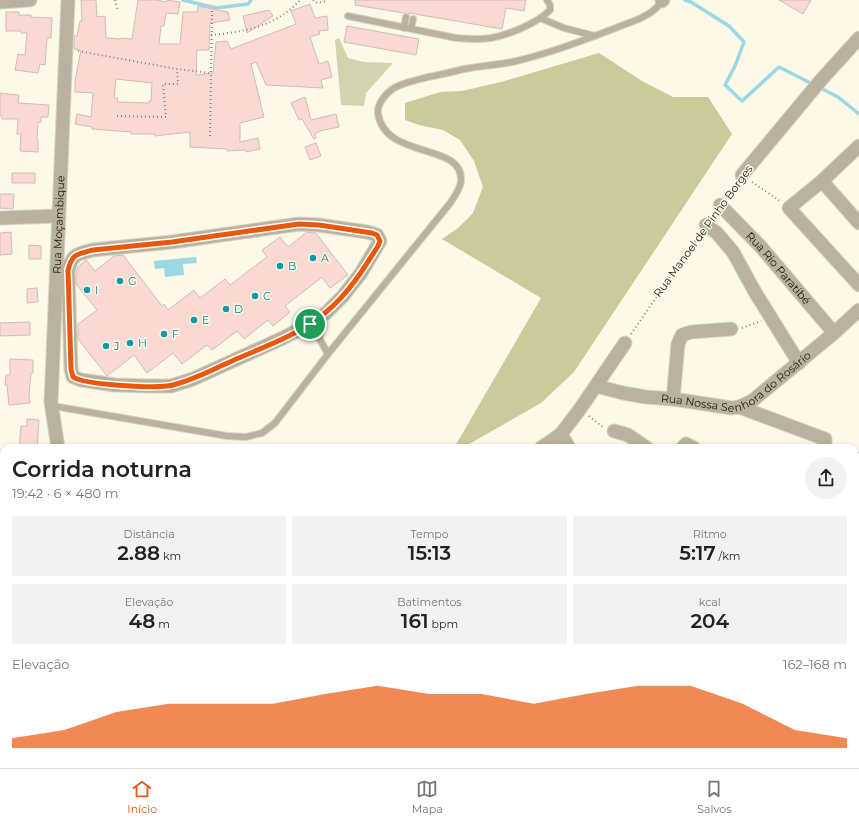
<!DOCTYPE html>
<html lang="pt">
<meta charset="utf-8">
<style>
body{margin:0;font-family:Montserrat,sans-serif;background:#f2f2f2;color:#222;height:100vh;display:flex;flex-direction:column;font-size:15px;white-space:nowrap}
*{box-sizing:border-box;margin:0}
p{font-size:13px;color:#767676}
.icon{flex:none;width:22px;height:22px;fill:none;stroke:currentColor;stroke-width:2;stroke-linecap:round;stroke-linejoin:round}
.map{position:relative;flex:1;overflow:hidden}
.panel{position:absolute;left:0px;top:444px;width:859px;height:324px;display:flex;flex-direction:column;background:#fff;border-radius:12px 12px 0 0;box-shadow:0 2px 6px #0003}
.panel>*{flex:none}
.pin{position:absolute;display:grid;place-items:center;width:34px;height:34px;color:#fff;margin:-17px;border:2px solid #fff;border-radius:50%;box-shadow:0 1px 4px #0007}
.round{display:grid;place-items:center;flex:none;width:42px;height:42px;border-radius:21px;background:#f2f2f2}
.overview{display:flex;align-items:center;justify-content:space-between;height:68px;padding:0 12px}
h1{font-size:22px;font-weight:600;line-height:30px}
.figures{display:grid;grid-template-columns:repeat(3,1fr);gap:6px;height:68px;padding:4px 12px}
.figures div{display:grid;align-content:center;border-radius:0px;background:#f2f2f2;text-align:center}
.figures b{font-size:20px;font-weight:600}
.figures small{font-size:11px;font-weight:400}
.figures p{font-size:11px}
.chart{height:112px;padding:8px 12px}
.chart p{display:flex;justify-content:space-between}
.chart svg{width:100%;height:72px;margin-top:4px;fill:#ea580c;opacity:.7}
.tab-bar{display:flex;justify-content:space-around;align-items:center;height:56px;border-top:1px solid #e0e0e0;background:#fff;font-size:11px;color:#767676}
.tab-bar a{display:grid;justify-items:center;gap:2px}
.tab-bar .active{color:#ea580c}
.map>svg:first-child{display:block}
.green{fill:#d2d4b0}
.forest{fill:#c9cb9c}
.water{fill:#9cd7e4}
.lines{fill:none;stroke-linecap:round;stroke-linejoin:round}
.stream{stroke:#9cd7e4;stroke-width:3.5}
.building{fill:#fad9d2;stroke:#d0bcb8;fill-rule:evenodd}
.service-casing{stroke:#d7d5c5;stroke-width:8}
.minor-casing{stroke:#d7d5c5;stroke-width:15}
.path{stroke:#868478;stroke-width:2;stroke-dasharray:1 3;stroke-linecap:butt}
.service{stroke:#bab19e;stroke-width:6}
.minor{stroke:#bab19e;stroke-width:13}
.route-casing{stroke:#fff;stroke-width:8}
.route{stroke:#ea580c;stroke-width:5}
.culture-dot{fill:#0f9aa8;stroke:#fcf9e7;stroke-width:1.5}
.labels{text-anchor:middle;stroke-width:3;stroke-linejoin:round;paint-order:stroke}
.street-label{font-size:11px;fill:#171610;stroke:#fcf9e7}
.culture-label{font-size:11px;fill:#0d838f;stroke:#fcf9e7;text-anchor:start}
</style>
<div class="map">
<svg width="859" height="768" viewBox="0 0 859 768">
<rect width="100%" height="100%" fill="#fcf9e7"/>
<!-- green -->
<path class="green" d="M339,38L348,58L364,62L393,63L366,93L364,106L341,105L335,40Z
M245,764H330L324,768H248Z"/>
<!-- forest -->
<path class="forest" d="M599,53L642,81L673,97H708L732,134L574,372L541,403L462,448H454L541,298L442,239L458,228L473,213L483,187L474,161L460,140L443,130L419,125L405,120V103L440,92L462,91L501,82Z"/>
<!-- water -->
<path class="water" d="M196,257L197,263L183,264L184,275L165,277L164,268L155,269L154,261Z"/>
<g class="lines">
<!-- stream -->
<path class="stream" d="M183,0L216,8L248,4L251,0
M685,0L691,2L729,26L744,42L735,66L725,85L742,101L779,67L838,97L859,114"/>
</g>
<!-- building -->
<path class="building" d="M81,0H96L97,17L105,16L106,38L121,39V38L132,39L138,0H156L167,2V0L180,2L178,14L166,13L164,26H161L159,44H180L183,12H197L198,6L228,12L230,20L210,23L209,50H197L196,75L213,73L216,42L227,41L231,49L296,24L291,11L310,4L315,18L327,16L328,30L319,31L320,34L310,37L319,64L328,61L332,77L321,80L323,88L266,85L256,62L251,64L264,117L240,123V142L258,138L260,149L246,152V150L227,151V149L190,147V132L155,136V134H131V132L92,129V127L75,124L77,114L91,117L93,93L75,92V81L81,50L74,49V36H77L80,21H82ZM116,79L152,83L151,101H149V103L117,102L118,98H114Z
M355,0H526L524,11L506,8L502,29L409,13V14L404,13L355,5Z
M779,0H811L803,14Z
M269,10L273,16L247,33L243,16Z
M6,12H19V15H31V17L52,18L51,38H47L45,65L40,64L38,73L15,70L18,54L25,55L27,33H21V31H6Z
M347,26L419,39L416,55L344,42Z
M0,93L19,95L18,103L49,105L48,117H41V122H38L37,139H38V152L20,151L21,134H17L18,119H2V116H0Z
M305,97L311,120L336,114L339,127L320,131L315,134L316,138L314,139L302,119L299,120L291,103Z
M316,143L321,156L310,160L305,147Z
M12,173H35V183H12Z
M0,194H14L13,209L0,208Z
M11,232L12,254L0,255V233Z
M307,232L316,233L348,275L330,288L322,277L285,306L290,312L273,326L268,320L244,339L237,331L212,350L207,345L182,364L173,353L147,373L134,355L107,376L78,339V324L97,310L76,284V272L78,267L86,260L95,271L114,256L123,255L162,306L164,304L168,310L194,290L200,298L225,279L230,285L267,257L262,250L280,237L288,247Z
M29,245L41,246V259H29Z
M37,288L38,302L27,303V289Z
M30,322V335L0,336V323Z
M10,359L33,360V373H31L29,396L30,403L9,405L7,385H5L6,375H10Z
M27,419L39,420L37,448H19L21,426H27Z"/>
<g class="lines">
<!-- service casing -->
<g class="service-casing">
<path id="service" d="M348,16L456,38C468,39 479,40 491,38C508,35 538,23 550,10V5L547,0
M540,18L564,28L595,36
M404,28L406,17
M411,29L413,19
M317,334L328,354
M59,407L227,436L246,437L262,433L275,423L328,354L451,202C455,195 461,188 461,180C463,142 384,160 378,113C377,104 386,93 394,88C404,82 417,80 428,77C440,75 452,72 464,69C480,66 496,65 512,62C556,52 597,35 639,19C649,14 656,10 662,1"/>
</g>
<!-- minor casing -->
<g class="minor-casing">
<g id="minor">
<path d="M662,1L663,0"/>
<path d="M0,2L30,0"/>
<path d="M859,146L822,181L789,208L859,285"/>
<path d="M742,175L821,80L859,38"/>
<path d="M822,181L859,223"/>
<path id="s1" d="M720,205L761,247L834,333"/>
<path d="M0,218L58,216"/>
<path d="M299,224L319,225L367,232L377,235L380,241L361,273L343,296L326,313L310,324L283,338L193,379L171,386H149L115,385L81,380L73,377L71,369L68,271C72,254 77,254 93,250L172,242Z"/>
<path d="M706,225L717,233L733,252L755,292L799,363"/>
<path d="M310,324L317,334"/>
<path id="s2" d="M596,386L623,393L646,397L673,399L732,408L739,407L752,401L834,333L859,310"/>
<path d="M673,399L678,344L682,335L691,332L731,329"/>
<path d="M739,407L825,439V448"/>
<path d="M614,431L628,435L647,448"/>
<path d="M561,434L569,448"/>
<path id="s3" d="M58,448L51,402L68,0"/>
<path d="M541,448L561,434L580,409L625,343"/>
<path d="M682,448L686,444L694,448"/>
<path d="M855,470L859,459"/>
<path d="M855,517L859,518"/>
<path d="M0,621L4,622"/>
<path d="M855,710L859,708"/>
<path d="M97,764L98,768"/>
<path d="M220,764L224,768"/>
<path d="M558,764L560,768"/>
<path d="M700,764L701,768"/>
<path d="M797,764L799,768"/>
<path d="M333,768L338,764"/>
<path d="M426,768L434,764"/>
<path d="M604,768L614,764"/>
<path d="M776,768L782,764"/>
</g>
</g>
<!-- path -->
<path class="path" d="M115,0L118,11
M313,0L317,3L326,1
M211,35C244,32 277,26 300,0
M78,51L177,69L210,73
M117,116L166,117L163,84H178L177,69
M210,136L212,11
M752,182L780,201
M727,196L735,185
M742,328L761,321
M631,334L700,234
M589,416L604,428"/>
<!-- service -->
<use href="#service" class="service"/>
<!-- minor -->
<use href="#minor" class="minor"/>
</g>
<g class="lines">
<!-- route casing -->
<g class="route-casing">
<path id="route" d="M299,224L319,225L372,233L377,235L380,241L378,246C363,270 348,294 326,312C301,334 264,347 234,360C214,369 194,380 173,385C158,389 85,385 73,377L71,369L68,270C72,254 77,254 93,250L172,242Z"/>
</g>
<!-- route -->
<use href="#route" class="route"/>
</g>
<!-- markers -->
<g class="culture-dot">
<circle cx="313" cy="258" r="4"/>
<circle cx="280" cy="266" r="4"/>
<circle cx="120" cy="281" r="4"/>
<circle cx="87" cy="290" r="4"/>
<circle cx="255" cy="296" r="4"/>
<circle cx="226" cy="309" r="4"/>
<circle cx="194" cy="320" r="4"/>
<circle cx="164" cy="334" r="4"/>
<circle cx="130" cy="343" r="4"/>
<circle cx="106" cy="346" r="4"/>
</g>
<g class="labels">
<!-- street labels -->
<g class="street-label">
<text dy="4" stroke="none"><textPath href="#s3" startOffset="224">Rua Moçambique</textPath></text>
<text transform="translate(703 231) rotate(-54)" y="4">Rua Manoel de Pinho Borges</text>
<text dy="4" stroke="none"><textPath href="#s1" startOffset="86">Rua Rio Paratibé</textPath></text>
<text dy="4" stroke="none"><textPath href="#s2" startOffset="150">Rua Nossa Senhora do Rosário</textPath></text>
</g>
<!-- culture labels -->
<g class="culture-label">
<text x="321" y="262">A</text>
<text x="288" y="270">B</text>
<text x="128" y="285">G</text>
<text x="95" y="294">I</text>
<text x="263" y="300">C</text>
<text x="234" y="313">D</text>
<text x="202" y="324">E</text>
<text x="172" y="338">F</text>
<text x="138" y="347">H</text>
<text x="114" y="350">J</text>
</g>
</g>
</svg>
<div class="pin" style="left:310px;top:324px;background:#1e9e55"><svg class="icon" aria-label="arrive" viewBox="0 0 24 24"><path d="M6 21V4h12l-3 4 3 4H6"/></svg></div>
<section class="panel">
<div class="overview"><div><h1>Corrida noturna</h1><p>19:42 · 6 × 480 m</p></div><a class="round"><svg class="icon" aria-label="share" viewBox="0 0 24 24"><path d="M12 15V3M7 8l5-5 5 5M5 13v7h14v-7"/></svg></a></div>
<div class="figures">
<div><p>Distância</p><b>2.88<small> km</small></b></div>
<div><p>Tempo</p><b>15:13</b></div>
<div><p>Ritmo</p><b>5:17<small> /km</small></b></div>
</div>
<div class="figures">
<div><p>Elevação</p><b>48<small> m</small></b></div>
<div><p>Batimentos</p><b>161<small> bpm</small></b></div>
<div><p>kcal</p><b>204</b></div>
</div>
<div class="chart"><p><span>Elevação</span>162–168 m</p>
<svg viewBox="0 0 160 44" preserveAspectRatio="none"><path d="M0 44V38L10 33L20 22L30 17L40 17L50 17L60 11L70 6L80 11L90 11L100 17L110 11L120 6L130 6L140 17L150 33L160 38V44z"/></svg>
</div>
</section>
</div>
<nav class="tab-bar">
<a class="active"><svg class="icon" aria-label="home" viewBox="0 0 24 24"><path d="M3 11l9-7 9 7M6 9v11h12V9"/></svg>Início</a>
<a><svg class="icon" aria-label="map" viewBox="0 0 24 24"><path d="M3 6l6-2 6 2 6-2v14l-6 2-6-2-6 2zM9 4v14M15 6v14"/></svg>Mapa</a>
<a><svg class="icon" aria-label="saved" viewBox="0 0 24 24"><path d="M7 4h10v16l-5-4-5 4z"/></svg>Salvos</a>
</nav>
